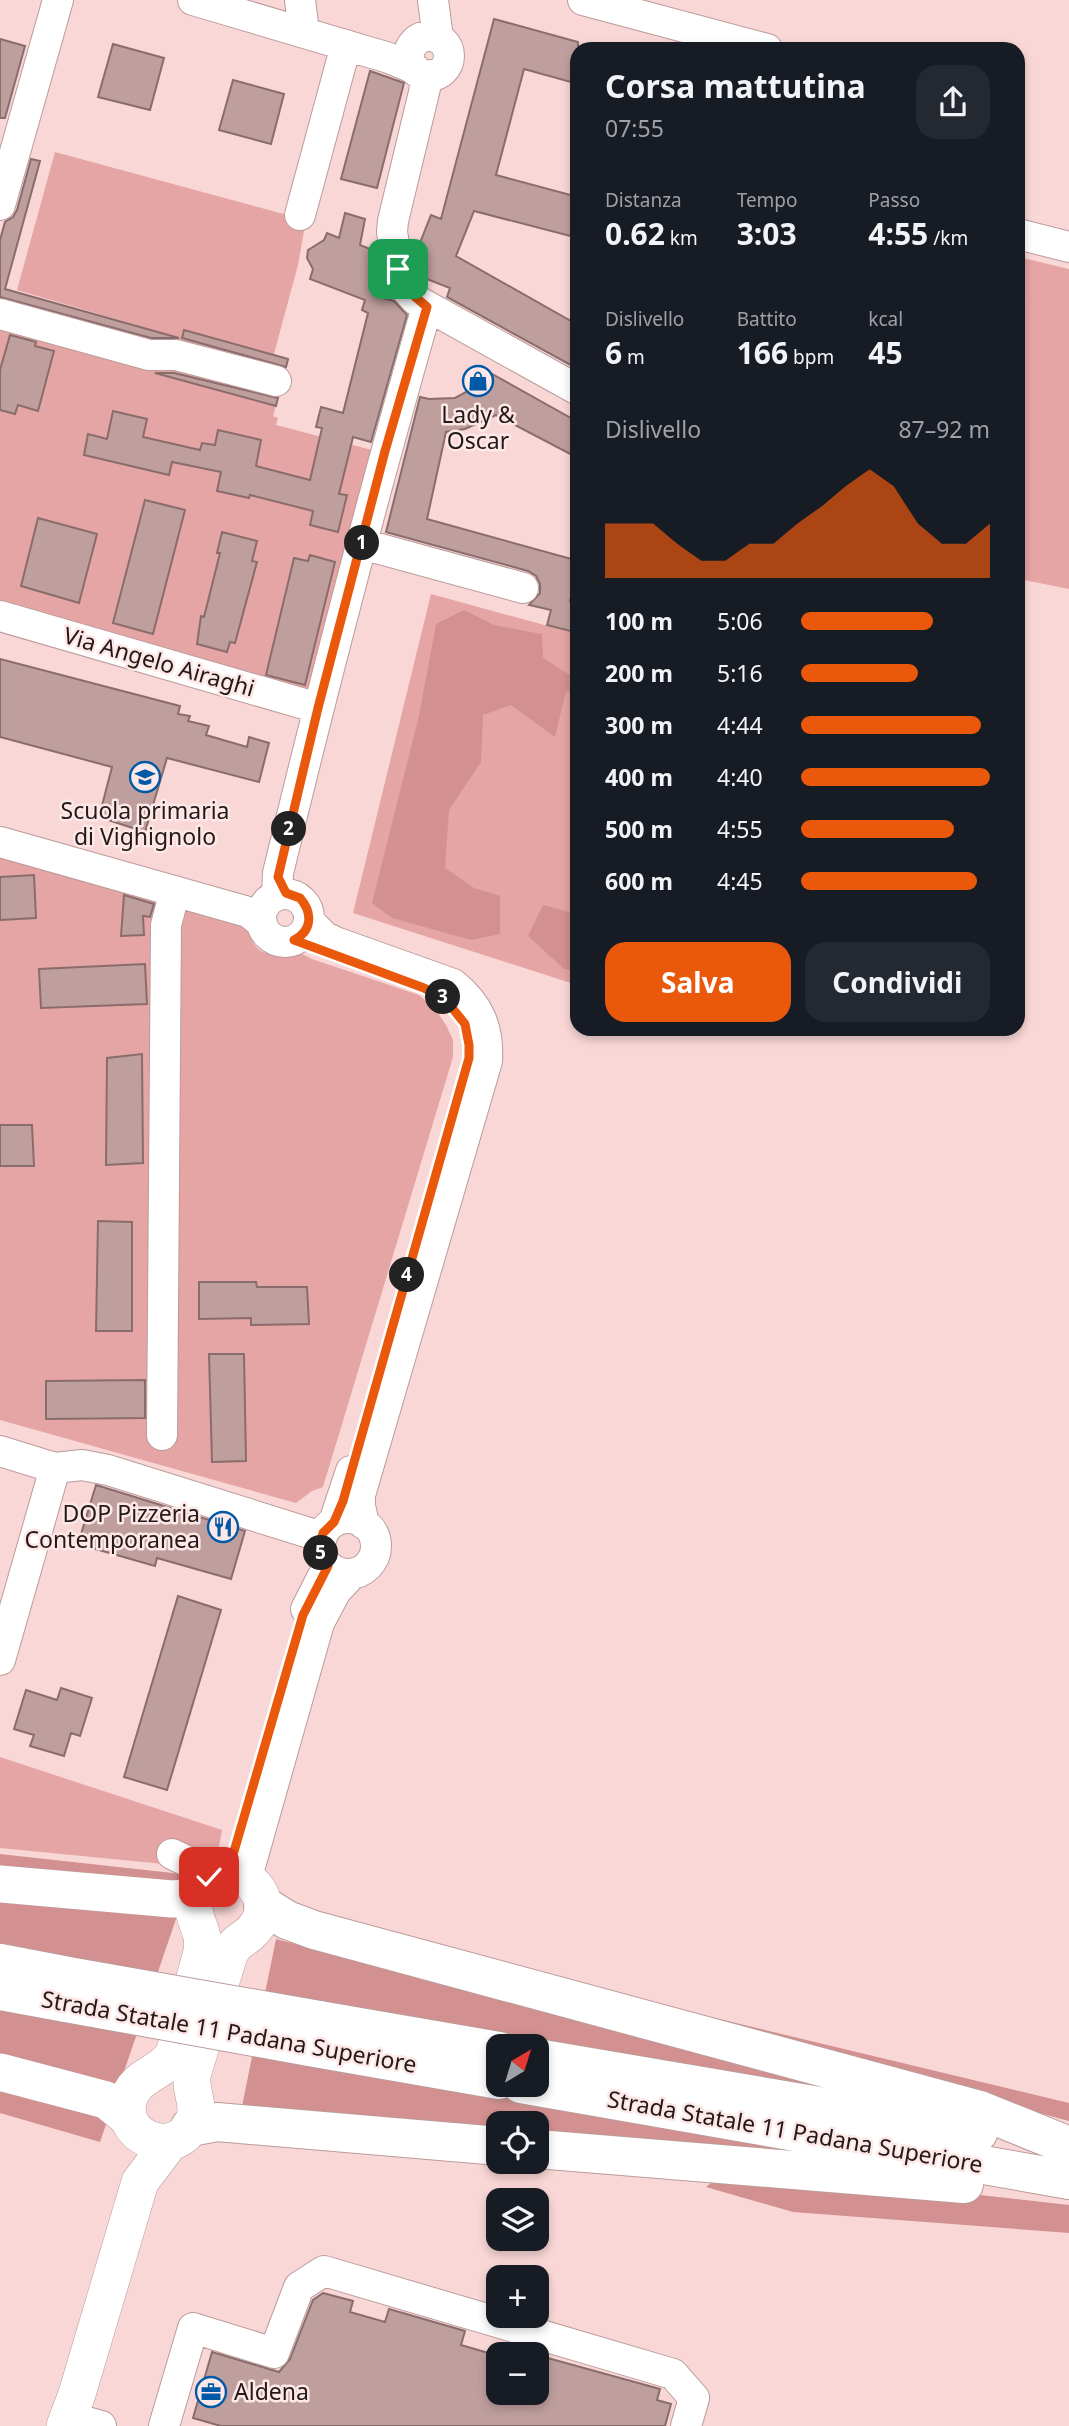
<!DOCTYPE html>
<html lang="it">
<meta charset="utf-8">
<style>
body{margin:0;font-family:"Noto Sans",sans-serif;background:#242831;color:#f1f3f6;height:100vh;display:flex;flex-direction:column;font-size:26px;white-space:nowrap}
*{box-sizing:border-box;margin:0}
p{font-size:23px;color:#9ea1a6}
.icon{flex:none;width:38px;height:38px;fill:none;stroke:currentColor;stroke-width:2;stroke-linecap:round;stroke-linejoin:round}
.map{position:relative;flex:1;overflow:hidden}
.side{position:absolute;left:570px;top:42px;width:455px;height:994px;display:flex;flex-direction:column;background:#171b24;border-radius:21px;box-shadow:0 4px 10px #0003}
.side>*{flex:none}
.needle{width:46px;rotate:38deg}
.buttons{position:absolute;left:486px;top:2034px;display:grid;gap:14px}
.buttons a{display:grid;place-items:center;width:63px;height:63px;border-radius:14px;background:#171b24;box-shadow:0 4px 10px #0003;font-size:35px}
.pin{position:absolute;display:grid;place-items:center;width:60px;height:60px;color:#fff;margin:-30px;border-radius:14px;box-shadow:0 4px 10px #0006}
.km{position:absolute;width:35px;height:35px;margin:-18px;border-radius:50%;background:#222;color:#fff;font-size:19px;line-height:35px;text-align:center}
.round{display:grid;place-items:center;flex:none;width:74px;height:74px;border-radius:21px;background:#242831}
.headline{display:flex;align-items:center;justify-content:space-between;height:119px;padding:0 35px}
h1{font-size:32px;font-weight:700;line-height:52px}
.stats{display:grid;grid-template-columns:repeat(3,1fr);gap:10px;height:119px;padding:7px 35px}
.stats div{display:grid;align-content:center}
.stats b{font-size:30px;font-weight:700}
.stats small{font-size:19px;font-weight:400}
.stats p{font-size:19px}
.chart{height:196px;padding:14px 35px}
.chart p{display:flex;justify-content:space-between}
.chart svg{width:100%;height:126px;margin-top:7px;fill:#ea580c;opacity:.7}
.primary-button{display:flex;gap:14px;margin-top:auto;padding:14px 35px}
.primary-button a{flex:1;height:80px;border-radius:21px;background:#ea580c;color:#fff;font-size:28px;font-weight:700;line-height:80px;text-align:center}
.primary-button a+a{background:#242831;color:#f1f3f6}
ul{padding:0 35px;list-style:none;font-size:23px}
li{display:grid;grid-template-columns:112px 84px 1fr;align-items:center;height:52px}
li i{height:18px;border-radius:9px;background:#ea580c}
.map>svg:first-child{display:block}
.green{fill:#e5a5a4}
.forest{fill:#d39090;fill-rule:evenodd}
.building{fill:#bf9f9e;stroke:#8a6c6c;stroke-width:2}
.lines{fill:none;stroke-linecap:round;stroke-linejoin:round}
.minor-casing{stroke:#bb9b9a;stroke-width:32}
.major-casing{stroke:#bb9b9a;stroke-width:38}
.highway-casing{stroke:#bb9b9a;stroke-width:40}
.minor{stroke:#fff;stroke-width:30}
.major{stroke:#fff;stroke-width:37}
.highway{stroke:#fff;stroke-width:38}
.highway-bridge-casing{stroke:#bb9b9a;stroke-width:40;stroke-linecap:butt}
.highway-bridge{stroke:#fff;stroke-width:38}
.route-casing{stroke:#fff;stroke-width:14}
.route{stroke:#ea580c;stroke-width:9}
.labels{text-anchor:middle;stroke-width:5;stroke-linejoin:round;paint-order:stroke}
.poi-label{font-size:23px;fill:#241818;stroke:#fde8e7}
.street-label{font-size:23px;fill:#241818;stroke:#fde8e7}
</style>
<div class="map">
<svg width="1069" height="2426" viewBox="0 0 1069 2426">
<rect width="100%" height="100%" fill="#f9d7d6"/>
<!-- green -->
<path class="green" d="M55,152L306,220L298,265L274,354L289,359L273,416L278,418L276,425L372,450L315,687L300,692L0,601V288L150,329L17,290Z
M1019,257L1069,269V589L1019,579L1018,325L1029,284L1019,321Z
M431,594L577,634V985L353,913Z
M0,855L160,899L183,912L197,910L248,925C251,955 269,958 294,950L312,959L419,995L436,1010L446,1025L453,1040V1057L323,1487L312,1491L296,1503L0,1420Z
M0,1757L222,1830L215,1869L0,1848Z"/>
<!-- forest -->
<path class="forest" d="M464,610L494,625L542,634L543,658L578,680L577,693L566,691L555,737L511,705L483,715L481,762L449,810L445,868L474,888L500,896V934L471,940L392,918L372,903L419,716L436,624Z
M543,905L577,914V971L564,969L528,936Z
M0,1854L191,1875L100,2142L0,2113Z
M276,1939L919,2111V2171L537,2140V2123H499V2137L240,2116ZM499,2046H537V2084H499Z
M444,1953L1069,2103V2121Z
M720,2176L962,2193L1069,2205V2233L793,2212L706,2187Z"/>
<!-- building -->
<path class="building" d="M494,19L578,42V84L524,69L496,175L578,197V238L474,211L456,256L578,325V369L447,297L450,288L419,276L415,265L414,258L431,215L441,219Z
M0,39L25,46L5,118H0Z
M113,44L164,58L150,110L98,97Z
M370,71L404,83L377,188L341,179Z
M233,80L284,94L271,144L219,130Z
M31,159L40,161L5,289L179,338H151L0,297V240L5,222L13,217L17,210Z
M345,213L365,219L360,245L377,252L385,287L382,298L394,301L407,315L371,442L353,437L339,494L347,495L338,532L310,525L313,511L250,495L249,498L217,491L221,472L172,462L169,475L84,455L88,434L107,439L113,411L147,419L143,437L200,450L202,443L215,445L218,430L261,440L256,466L310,480L322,428L316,427L321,407L343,413L368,313L362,310L365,300L310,279L313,269L307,258L308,250L324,240L327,233L339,238Z
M184,330L288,359L286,367L182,338Z
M10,335L36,342L35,346L54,351L38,411L18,405L15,414L0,410V370Z
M485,370L578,422V458L496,415L465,429L446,432L427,519L575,560L571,584H574L570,601L578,603V633L547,625L551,610L529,605L540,593V584L536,576L528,571L386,532L420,397L429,399L455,398L468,391Z
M155,373H174L278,398L276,406Z
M145,500L185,510L153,634L113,623Z
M38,518L97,534L79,603L21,586Z
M222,532L257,541L252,561L257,562L235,643L230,642L227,652L197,644L201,616L204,617L220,553H217Z
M310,555L335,562L305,685L266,675L294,558L308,561Z
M0,659L180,706L178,714L190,716L188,721L209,726L206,735L247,747L249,737L269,743L259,782L167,758L145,832L99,817L112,767L0,737Z
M34,875L36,918L0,920V877Z
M124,895L154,904L150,917L143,916L144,935L121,936Z
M145,964L147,1004L41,1008L39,969Z
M142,1054L143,1163L106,1165L107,1058Z
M0,1125H32L34,1166H0Z
M98,1221L132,1222V1331H96Z
M199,1282H256L257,1287H307L309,1324L251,1325V1318L199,1319Z
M209,1354H244L246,1461L212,1462Z
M145,1380V1418L46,1419V1381Z
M96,1485L245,1531L231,1579L157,1558L155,1566L78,1544Z
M178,1596L221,1610L167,1790L124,1777Z
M61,1688L92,1698L80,1736L71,1733L64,1756L30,1746L34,1735L14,1729L26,1690L57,1700Z
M323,2293L353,2301L350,2312L385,2322L389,2309L465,2331L461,2345L499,2356V2392H537V2355L660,2389L657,2400L671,2404L665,2426H221L193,2418L212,2352L279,2372L290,2359L313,2300Z"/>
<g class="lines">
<!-- minor casing -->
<g class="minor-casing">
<path id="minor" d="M193,0L389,58L415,69
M300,0L304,32
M433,0L438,38
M583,0L767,49
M409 56a20 20 0 1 1 40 0a20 20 0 1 1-40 0Z
M431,75L426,84L393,221L392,232L398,269L404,287L416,300L578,390
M0,205L58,0
M300,215L346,45
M1018,234L1069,247
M0,314L149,355H176L276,381
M362,544L523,588
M0,616L318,708
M0,842L248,912L262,923
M261 918a24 24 0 1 1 48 0a24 24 0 1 1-48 0Z
M277,895L278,873C324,683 373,495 427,307
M309,921L325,937L338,943L453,984C479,1005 489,1028 487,1061L360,1495V1506L364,1524
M162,1435L166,925L175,891
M0,1451L55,1468L82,1465L108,1470L322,1537
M320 1546a28 28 0 1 1 56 0a28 28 0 1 1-56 0Z
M334,1522L351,1471
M306,1609L328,1566
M0,1660L55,1468
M172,1854L201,1868L209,1877
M247,1877L319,1623L336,1591L352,1574
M68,2417L101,2426
M164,2426L193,2328L274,2353L299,2287L324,2271L673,2374L694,2398L686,2426"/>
</g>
<!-- major casing -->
<g class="major-casing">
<path id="major" d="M228,1872C255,1876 275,1904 255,1928C246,1940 236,1939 229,1955L192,2075C190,2090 199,2103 195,2117C181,2165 110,2137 131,2093C140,2074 161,2074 174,2054L202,1952C205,1929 195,1926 194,1908C192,1888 209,1873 228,1872Z
M0,1884L172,1899L186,1898L196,1893
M0,2072L106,2100L128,2118
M65,2426L77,2394L140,2182L170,2142"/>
</g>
<!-- highway casing -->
<g class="highway-casing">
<path id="highway" d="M263,1905L287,1920L314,1930L980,2110L1069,2146
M0,1963L68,1976
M0,1991L66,2003
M319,2020L499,2051
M315,2048L499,2080
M537,2058L978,2133
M521,2084L1069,2180
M190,2127L217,2122L499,2146
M537,2149L964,2184"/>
</g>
<!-- minor -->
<use href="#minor" class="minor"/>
<!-- major -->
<use href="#major" class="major"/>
<!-- highway -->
<use href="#highway" class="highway"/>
<!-- highway-bridge casing -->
<g class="highway-bridge-casing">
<path id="highway-bridge" d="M68,1976L319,2020
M66,2003L315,2048"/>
</g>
<!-- highway-bridge -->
<use href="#highway-bridge" class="highway-bridge"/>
</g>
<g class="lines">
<!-- route casing -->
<g class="route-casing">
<path id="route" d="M209,1877L228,1872L303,1615L328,1566L321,1556L320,1543L323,1533L334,1522L343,1501L469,1058V1045L465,1024L445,999L424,988L294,940C312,931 313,913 300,898L286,893L278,877L318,708L385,451L427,307L404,287L398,269"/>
</g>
<!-- route -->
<use href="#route" class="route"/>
</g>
<!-- icons -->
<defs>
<g id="shop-ring" transform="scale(1.575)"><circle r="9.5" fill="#fde8e7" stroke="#0059a6" stroke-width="1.5"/><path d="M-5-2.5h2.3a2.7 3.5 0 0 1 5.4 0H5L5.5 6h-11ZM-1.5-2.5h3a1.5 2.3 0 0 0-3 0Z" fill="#0059a6"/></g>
<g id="school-ring" transform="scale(1.575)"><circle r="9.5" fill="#fde8e7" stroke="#0059a6" stroke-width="1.5"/><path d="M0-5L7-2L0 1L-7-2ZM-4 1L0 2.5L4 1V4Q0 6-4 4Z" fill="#0059a6"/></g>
<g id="restaurant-ring" transform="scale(1.575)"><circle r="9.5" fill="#fde8e7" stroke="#0059a6" stroke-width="1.5"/><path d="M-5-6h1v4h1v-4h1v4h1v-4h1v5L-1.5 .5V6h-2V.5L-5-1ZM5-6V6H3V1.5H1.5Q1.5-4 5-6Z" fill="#0059a6"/></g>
<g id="office-ring" transform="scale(1.575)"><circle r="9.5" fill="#fde8e7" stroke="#0059a6" stroke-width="1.5"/><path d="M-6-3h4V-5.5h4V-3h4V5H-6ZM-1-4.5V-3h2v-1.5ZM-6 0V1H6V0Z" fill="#0059a6"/></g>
</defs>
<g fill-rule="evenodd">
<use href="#shop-ring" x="478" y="381"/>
<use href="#school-ring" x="145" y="777"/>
<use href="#restaurant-ring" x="223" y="1527"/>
<use href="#office-ring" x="211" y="2392"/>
</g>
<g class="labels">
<!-- poi labels -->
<g class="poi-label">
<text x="478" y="423">Lady &amp;<tspan x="478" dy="26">Oscar</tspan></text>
<text x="145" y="819">Scuola primaria<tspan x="145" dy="26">di Vighignolo</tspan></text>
<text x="200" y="1522" text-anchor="end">DOP Pizzeria<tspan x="200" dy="26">Contemporanea</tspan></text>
<text x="234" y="2400" text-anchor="start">Aldena</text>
</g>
<!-- street labels -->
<g class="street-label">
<text transform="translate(159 662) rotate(16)" y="8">Via Angelo Airaghi</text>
<text transform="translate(229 2032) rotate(10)" y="8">Strada Statale 11 Padana Superiore</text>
<text transform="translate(795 2132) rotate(10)" y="8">Strada Statale 11 Padana Superiore</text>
</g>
</g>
</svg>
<div class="buttons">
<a><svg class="needle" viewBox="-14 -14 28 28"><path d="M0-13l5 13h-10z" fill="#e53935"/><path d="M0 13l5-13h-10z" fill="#9ea1a6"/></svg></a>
<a><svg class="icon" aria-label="locate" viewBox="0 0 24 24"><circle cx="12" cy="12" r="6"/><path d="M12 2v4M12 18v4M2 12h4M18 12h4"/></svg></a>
<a><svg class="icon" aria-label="layers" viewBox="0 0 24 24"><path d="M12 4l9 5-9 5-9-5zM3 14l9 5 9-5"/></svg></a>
<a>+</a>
<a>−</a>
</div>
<div class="pin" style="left:398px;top:269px;background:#1e9e55"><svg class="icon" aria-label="arrive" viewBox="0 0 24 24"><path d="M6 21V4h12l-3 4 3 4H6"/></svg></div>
<div class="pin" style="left:209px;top:1877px;background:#d93025"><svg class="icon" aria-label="check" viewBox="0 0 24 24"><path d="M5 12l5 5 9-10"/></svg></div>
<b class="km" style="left:362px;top:543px">1</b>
<b class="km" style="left:289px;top:829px">2</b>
<b class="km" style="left:443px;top:997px">3</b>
<b class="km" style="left:407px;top:1275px">4</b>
<b class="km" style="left:321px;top:1553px">5</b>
<section class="side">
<div class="headline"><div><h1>Corsa mattutina</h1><p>07:55</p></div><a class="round"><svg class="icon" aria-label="share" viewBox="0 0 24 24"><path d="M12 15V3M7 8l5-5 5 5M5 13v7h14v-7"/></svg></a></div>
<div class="stats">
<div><p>Distanza</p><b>0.62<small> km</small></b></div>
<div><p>Tempo</p><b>3:03</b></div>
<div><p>Passo</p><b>4:55<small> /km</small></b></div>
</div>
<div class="stats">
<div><p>Dislivello</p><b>6<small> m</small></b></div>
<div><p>Battito</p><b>166<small> bpm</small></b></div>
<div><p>kcal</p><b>45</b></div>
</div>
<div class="chart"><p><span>Dislivello</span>87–92 m</p>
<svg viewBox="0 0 160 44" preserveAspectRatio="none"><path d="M0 44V25L10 25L20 25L30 32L40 38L50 38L60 32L70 32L80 25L90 19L100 12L110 6L120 12L130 25L140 32L150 32L160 25V44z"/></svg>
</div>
<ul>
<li><b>100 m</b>5:06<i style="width:70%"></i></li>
<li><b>200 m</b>5:16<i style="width:62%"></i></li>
<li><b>300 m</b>4:44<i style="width:95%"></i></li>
<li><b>400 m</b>4:40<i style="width:100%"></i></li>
<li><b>500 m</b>4:55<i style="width:81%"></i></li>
<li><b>600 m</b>4:45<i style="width:93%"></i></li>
</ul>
<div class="primary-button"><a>Salva</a><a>Condividi</a></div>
</section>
</div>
